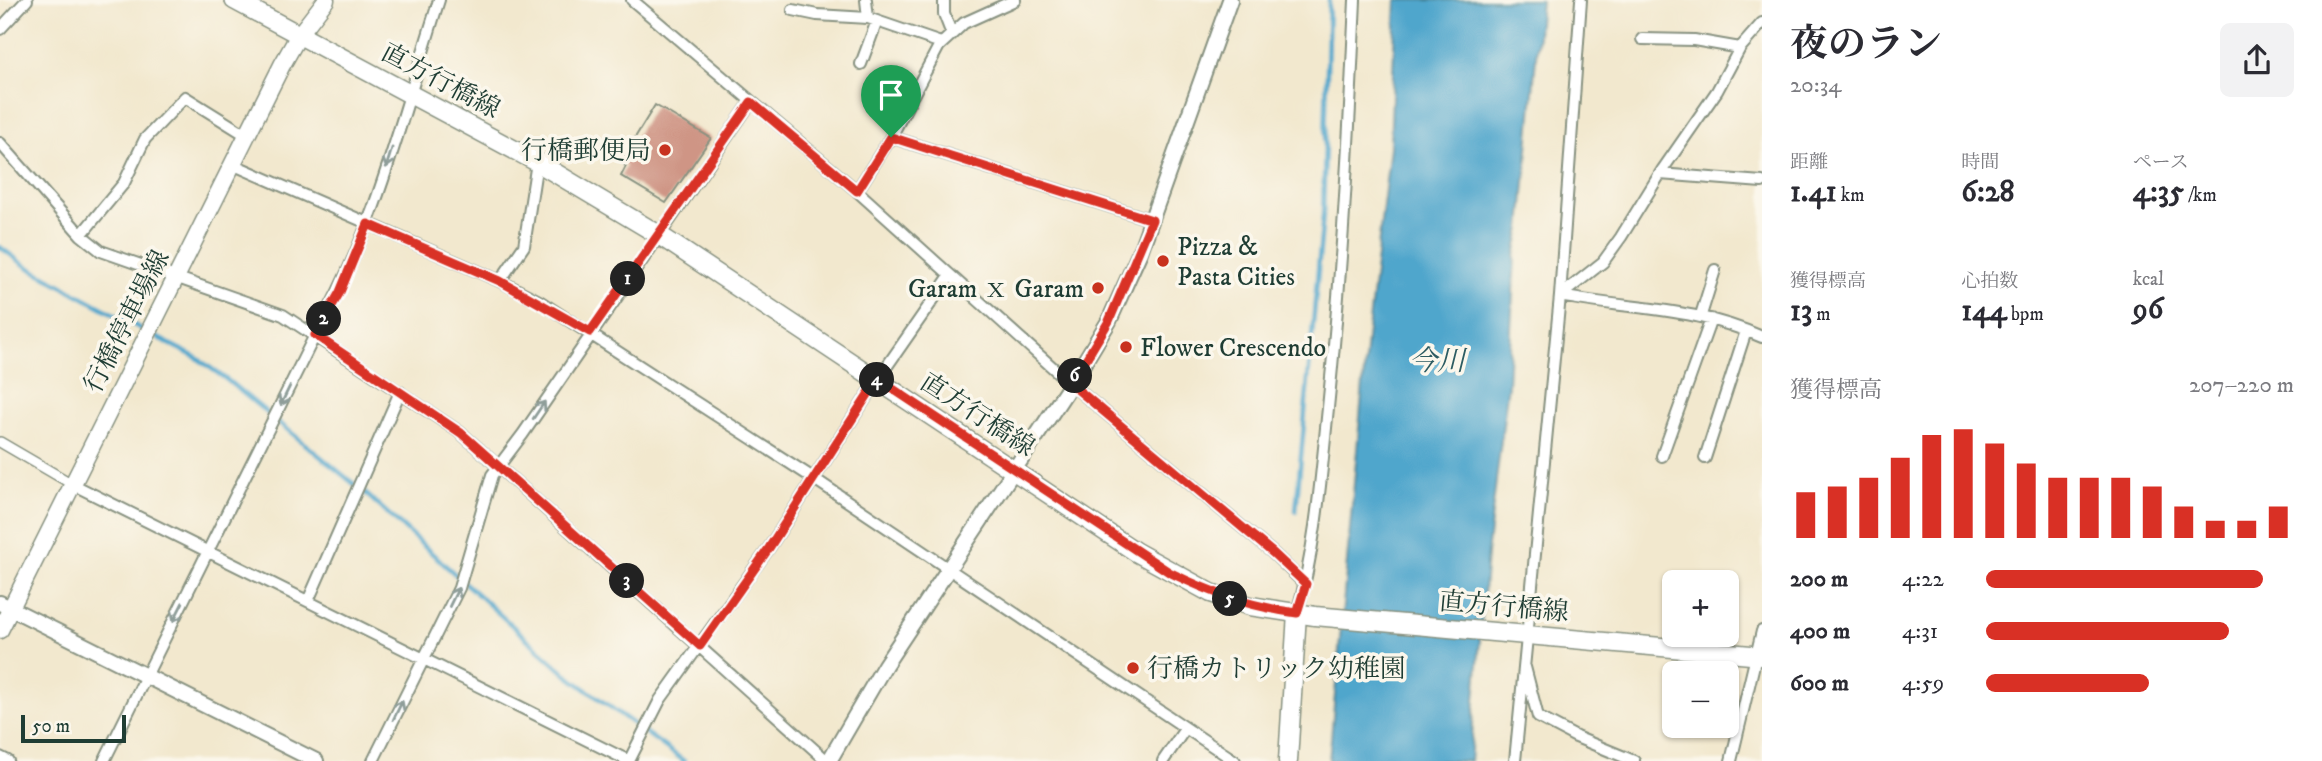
<!DOCTYPE html>
<html lang="ja">
<meta charset="utf-8">
<style>
body{margin:0;font-family:"IM FELL DW Pica","Noto Serif JP",serif;background:#f2f2f3;color:#2b2b33;height:100vh;display:flex;flex-direction:column;font-size:26px;white-space:nowrap}
*{box-sizing:border-box;margin:0}
p{font-size:23px;color:#7c7c81}
.icon{flex:none;width:38px;height:38px;fill:none;stroke:currentColor;stroke-width:2;stroke-linecap:round;stroke-linejoin:round}
.map{position:relative;flex:1;overflow:hidden}
.details{display:flex;flex-direction:column;background:#fff;width:560px}
.details>*{flex:none}
.buttons{position:absolute;left:1662px;top:570px;display:grid;gap:14px}
.buttons a{display:grid;place-items:center;width:77px;height:77px;border-radius:10px;background:#fff;box-shadow:0 2px 5px #0004;font-size:35px}
.scale{position:absolute;left:21px;bottom:18px;width:105px;box-sizing:border-box;padding-left:7px;border:4px solid #1f3d34;border-top:0;font-size:19px;line-height:24px;white-space:nowrap;color:#1f3d34;-webkit-text-stroke:5px #fbf7ec;paint-order:stroke}
.pin{position:absolute;display:grid;place-items:center;width:60px;height:60px;color:#fff;margin:-72px -30px;border-radius:50% 50% 50% 0;rotate:-45deg;box-shadow:0 0 7px #0007}
.pin .icon{rotate:45deg}
.km{position:absolute;width:35px;height:35px;margin:-18px;border-radius:50%;background:#222;color:#fff;font-size:19px;line-height:35px;text-align:center}
.round{display:grid;place-items:center;flex:none;width:74px;height:74px;border-radius:10px;background:#f2f2f3}
.headline{display:flex;align-items:center;justify-content:space-between;height:119px;padding:0 28px}
h1{font-size:38px;font-weight:700;line-height:52px}
.stats{display:grid;grid-template-columns:repeat(3,1fr);gap:10px;height:119px;padding:7px 28px}
.stats div{display:grid;align-content:center}
.stats b{font-size:30px;font-weight:700}
.stats small{font-size:19px;font-weight:400}
.stats p{font-size:19px}
.chart{height:196px;padding:14px 28px}
.chart p{display:flex;justify-content:space-between}
.chart svg{width:100%;height:126px;margin-top:7px;stroke:#d93025;stroke-width:6}
ul{padding:0 28px;list-style:none;font-size:23px}
li{display:grid;grid-template-columns:112px 84px 1fr;align-items:center;height:52px}
li i{height:18px;border-radius:9px;background:#d93025}
main{display:flex;flex:1;min-height:0}
.map>svg:first-child{display:block}
.water{fill:#4fa6cc;stroke:#377280;stroke-width:2}
.lines{fill:none;stroke-linecap:round;stroke-linejoin:round}
.stream{stroke:#4fa6cc;stroke-width:4.5}
.building{fill:#cf9585}
.pedestrian-casing{stroke:#889281;stroke-width:12}
.minor-casing{stroke:#889281;stroke-width:14}
.tertiary-casing{stroke:#889281;stroke-width:18}
.secondary-casing{stroke:#889281;stroke-width:19}
.primary-casing{stroke:#889281;stroke-width:21}
.pedestrian{stroke:#fff;stroke-width:9}
.minor{stroke:#fff;stroke-width:10}
.tertiary{stroke:#fff;stroke-width:14}
.secondary{stroke:#fff;stroke-width:16}
.primary{stroke:#fff;stroke-width:18}
.oneway{stroke:#8f9e9a}
.route-casing{stroke:#fff;stroke-width:14}
.route{stroke:#d93025;stroke-width:9}
.poi-dot{fill:#c8321e;stroke:#fbf7ec;stroke-width:2.5}
.labels{text-anchor:middle;stroke-width:7;stroke-linejoin:round;paint-order:stroke}
.street-label{font-size:26px;fill:#1f3d34;stroke:#fbf7ec}
.poi-label{font-size:26px;fill:#1f3d34;stroke:#fbf7ec;text-anchor:start}
.water-label{font-size:28px;font-style:italic;fill:#2d5c62;stroke:#fbf7ec}
</style>
<main>
<div class="map">
<svg width="1762" height="761" viewBox="0 0 1762 761">
<rect width="100%" height="100%" fill="#fbf7ec"/>
<filter id="ink" filterUnits="userSpaceOnUse"><feTurbulence type="fractalNoise" baseFrequency=".0143" numOctaves="2"/><feDisplacementMap in="SourceGraphic" scale="14" xChannelSelector="R" yChannelSelector="G"/><feConvolveMatrix kernelMatrix="1 2 1 2 8 2 1 2 1" color-interpolation-filters="sRGB"/></filter>
<filter id="wash" filterUnits="userSpaceOnUse"><feTurbulence type="fractalNoise" baseFrequency=".00686" numOctaves="4" result="noise"/><feDisplacementMap in="SourceGraphic" scale="28" xChannelSelector="R" yChannelSelector="G"/><feGaussianBlur stdDeviation="1.57" result="paint"/><feColorMatrix in="noise" values="0 0 0 0 0 0 0 0 0 0 0 0 0 0 0 0 0 1.4 0 .05"/><feComposite in="paint" operator="in"/></filter>
<g filter="url(#wash)">
<rect width="100%" height="100%" fill="#f2e8ce"/>
<!-- water -->
<path class="water" d="M1396,0H1541L1521,228L1515,256L1508,384L1487,554L1470,761H1329L1367,339L1390,147Z"/>
<g class="lines">
<!-- stream -->
<path class="stream" d="M0,247L26,266L145,331
M152,335L197,358L227,380L365,493L568,676L684,761
M1296,511L1323,215L1329,0"/>
</g>
<g id="blocks">
<!-- building -->
<path class="building" d="M655,105L711,138L666,203L621,176L626,166L620,162Z"/>
</g>
</g>
<g filter="url(#ink)">
<use href="#blocks" fill-opacity="0" stroke="#889281" stroke-width="2"/>
<g class="lines">
<!-- pedestrian casing -->
<g class="pedestrian-casing">
<path id="pedestrian" d="M0,442L72,484"/>
</g>
<!-- minor casing -->
<g class="minor-casing">
<path id="minor" d="M632,0L857,191L1071,384L1273,553L1305,584
M866,0L868,18L941,43
M944,0V14L951,32
M793,10L817,15L868,18
M0,29L27,0
M1642,39L1694,40L1740,48
M861,64L877,21
M891,137L1152,220
M0,143L81,235L101,251L283,315L461,433L827,761
M232,164L500,281L539,301L813,478L1235,761
M1660,174L1762,182
M857,191L891,137L939,46L964,23L1015,0
M81,235L124,183L145,139L185,97L246,135
M500,281L524,246L537,162
M1560,296L1603,262L1621,237L1663,169L1717,91L1740,48L1762,23
M1560,296C1632,310 1692,306 1762,337
M1701,315L1715,270
M1662,456L1711,319
M1705,458L1746,331
M72,484L629,761
M308,601L400,392
M1297,613C1316,547 1321,476 1328,408C1342,272 1349,137 1355,0
M1525,667L1538,717L1576,737L1634,761
M0,757L8,761
M104,761L315,335C375,232 403,113 439,0
M373,761L459,588L492,475L523,434L751,102
M629,761L660,700L769,548L878,379L949,277
M1163,761L1185,729
M1515,761L1560,296L1581,0
M1731,761L1762,631"/>
</g>
<!-- tertiary casing -->
<g class="tertiary-casing">
<path id="tertiary" d="M0,603L316,761
M829,761L885,665L1071,384L1109,321L1140,252L1230,0"/>
</g>
<!-- secondary casing -->
<g class="secondary-casing">
<path id="secondary" d="M0,630L282,65L299,35L326,0"/>
</g>
<!-- primary casing -->
<g class="primary-casing">
<path id="primary" d="M234,0L537,162L659,235L1136,552L1211,593L1250,606L1315,616L1762,656
M1288,761L1297,613"/>
</g>
<!-- pedestrian -->
<use href="#pedestrian" class="pedestrian"/>
<!-- minor -->
<use href="#minor" class="minor"/>
<!-- tertiary -->
<use href="#tertiary" class="tertiary"/>
<!-- secondary -->
<use href="#secondary" class="secondary"/>
<!-- primary -->
<use href="#primary" class="primary"/>
</g>
<!-- one-way arrows -->
<defs><path id="oneway-shaft" d="M-6 0H5M1.5-3L5.5 0L1.5 3" fill="none" stroke-width="1.6" stroke-linecap="round" stroke-linejoin="round" transform="scale(1.75)"/></defs>
<g class="oneway">
<use href="#oneway-shaft" transform="translate(389 158) rotate(107)"/>
<use href="#oneway-shaft" transform="translate(285 396) rotate(116)"/>
<use href="#oneway-shaft" transform="translate(539 410) rotate(-56)"/>
<use href="#oneway-shaft" transform="translate(454 597) rotate(-64)"/>
<use href="#oneway-shaft" transform="translate(178 612) rotate(117)"/>
<use href="#oneway-shaft" transform="translate(398 710) rotate(-64)"/>
</g>
</g>
<g class="lines" filter="url(#ink)">
<!-- route casing -->
<g class="route-casing">
<path id="route" d="M751,102L857,191L891,137L1152,220L1109,321L1071,384L1273,553L1306,584L1297,613C1248,606 1214,594 1169,572L878,379L769,548L700,646L461,433L315,335L340,292L368,224L500,281L590,332Z"/>
</g>
<!-- route -->
<use href="#route" class="route"/>
</g>
<!-- markers -->
<g class="poi-dot">
<circle cx="665" cy="150" r="7"/>
<circle cx="1163" cy="261" r="7"/>
<circle cx="1098" cy="288" r="7"/>
<circle cx="1126" cy="347" r="7"/>
<circle cx="1133" cy="668" r="7"/>
</g>
<g class="labels">
<!-- street labels -->
<g class="street-label">
<text transform="translate(441 80) rotate(28)" y="9">直方行橋線</text>
<text transform="translate(126 321) rotate(-63)" y="9">行橋停車場線</text>
<text transform="translate(978 414) rotate(33)" y="9">直方行橋線</text>
<text transform="translate(1504 606) rotate(5)" y="9">直方行橋線</text>
</g>
<!-- poi labels -->
<g class="poi-label">
<text x="651" y="159" text-anchor="end">行橋郵便局</text>
<text x="1177" y="255">Pizza &amp;<tspan x="1177" dy="30">Pasta Cities</tspan></text>
<text x="1084" y="297" text-anchor="end">Garam ｘ Garam</text>
<text x="1140" y="356">Flower Crescendo</text>
<text x="1147" y="677">行橋カトリック幼稚園</text>
</g>
<!-- water labels -->
<g class="water-label">
<text x="1437" y="370">今川</text>
</g>
</g>
</svg>
<div class="buttons">
<a>+</a>
<a>−</a>
</div>
<div class="scale">50 m</div>
<div class="pin" style="left:891px;top:137px;background:#1e9e55"><svg class="icon" aria-label="arrive" viewBox="0 0 24 24"><path d="M6 21V4h12l-3 4 3 4H6"/></svg></div>
<b class="km" style="left:628px;top:279px">1</b>
<b class="km" style="left:324px;top:319px">2</b>
<b class="km" style="left:627px;top:581px">3</b>
<b class="km" style="left:877px;top:380px">4</b>
<b class="km" style="left:1230px;top:599px">5</b>
<b class="km" style="left:1075px;top:376px">6</b>
</div>
<section class="details">
<div class="headline"><div><h1>夜のラン</h1><p>20:34</p></div><a class="round"><svg class="icon" aria-label="share" viewBox="0 0 24 24"><path d="M12 15V3M7 8l5-5 5 5M5 13v7h14v-7"/></svg></a></div>
<div class="stats">
<div><p>距離</p><b>1.41<small> km</small></b></div>
<div><p>時間</p><b>6:28</b></div>
<div><p>ペース</p><b>4:35<small> /km</small></b></div>
</div>
<div class="stats">
<div><p>獲得標高</p><b>13<small> m</small></b></div>
<div><p>心拍数</p><b>144<small> bpm</small></b></div>
<div><p>kcal</p><b>96</b></div>
</div>
<div class="chart"><p><span>獲得標高</span>207–220 m</p>
<svg viewBox="0 0 160 44" preserveAspectRatio="none"><path d="M5 44V28M15 44V26M25 44V23M35 44V16M45 44V8M55 44V6M65 44V11M75 44V18M85 44V23M95 44V23M105 44V23M115 44V26M125 44V33M135 44V38M145 44V38M155 44V33"/></svg>
</div>
<ul>
<li><b>200 m</b>4:22<i style="width:90%"></i></li>
<li><b>400 m</b>4:31<i style="width:79%"></i></li>
<li><b>600 m</b>4:59<i style="width:53%"></i></li>
</ul>
</section>
</main>
